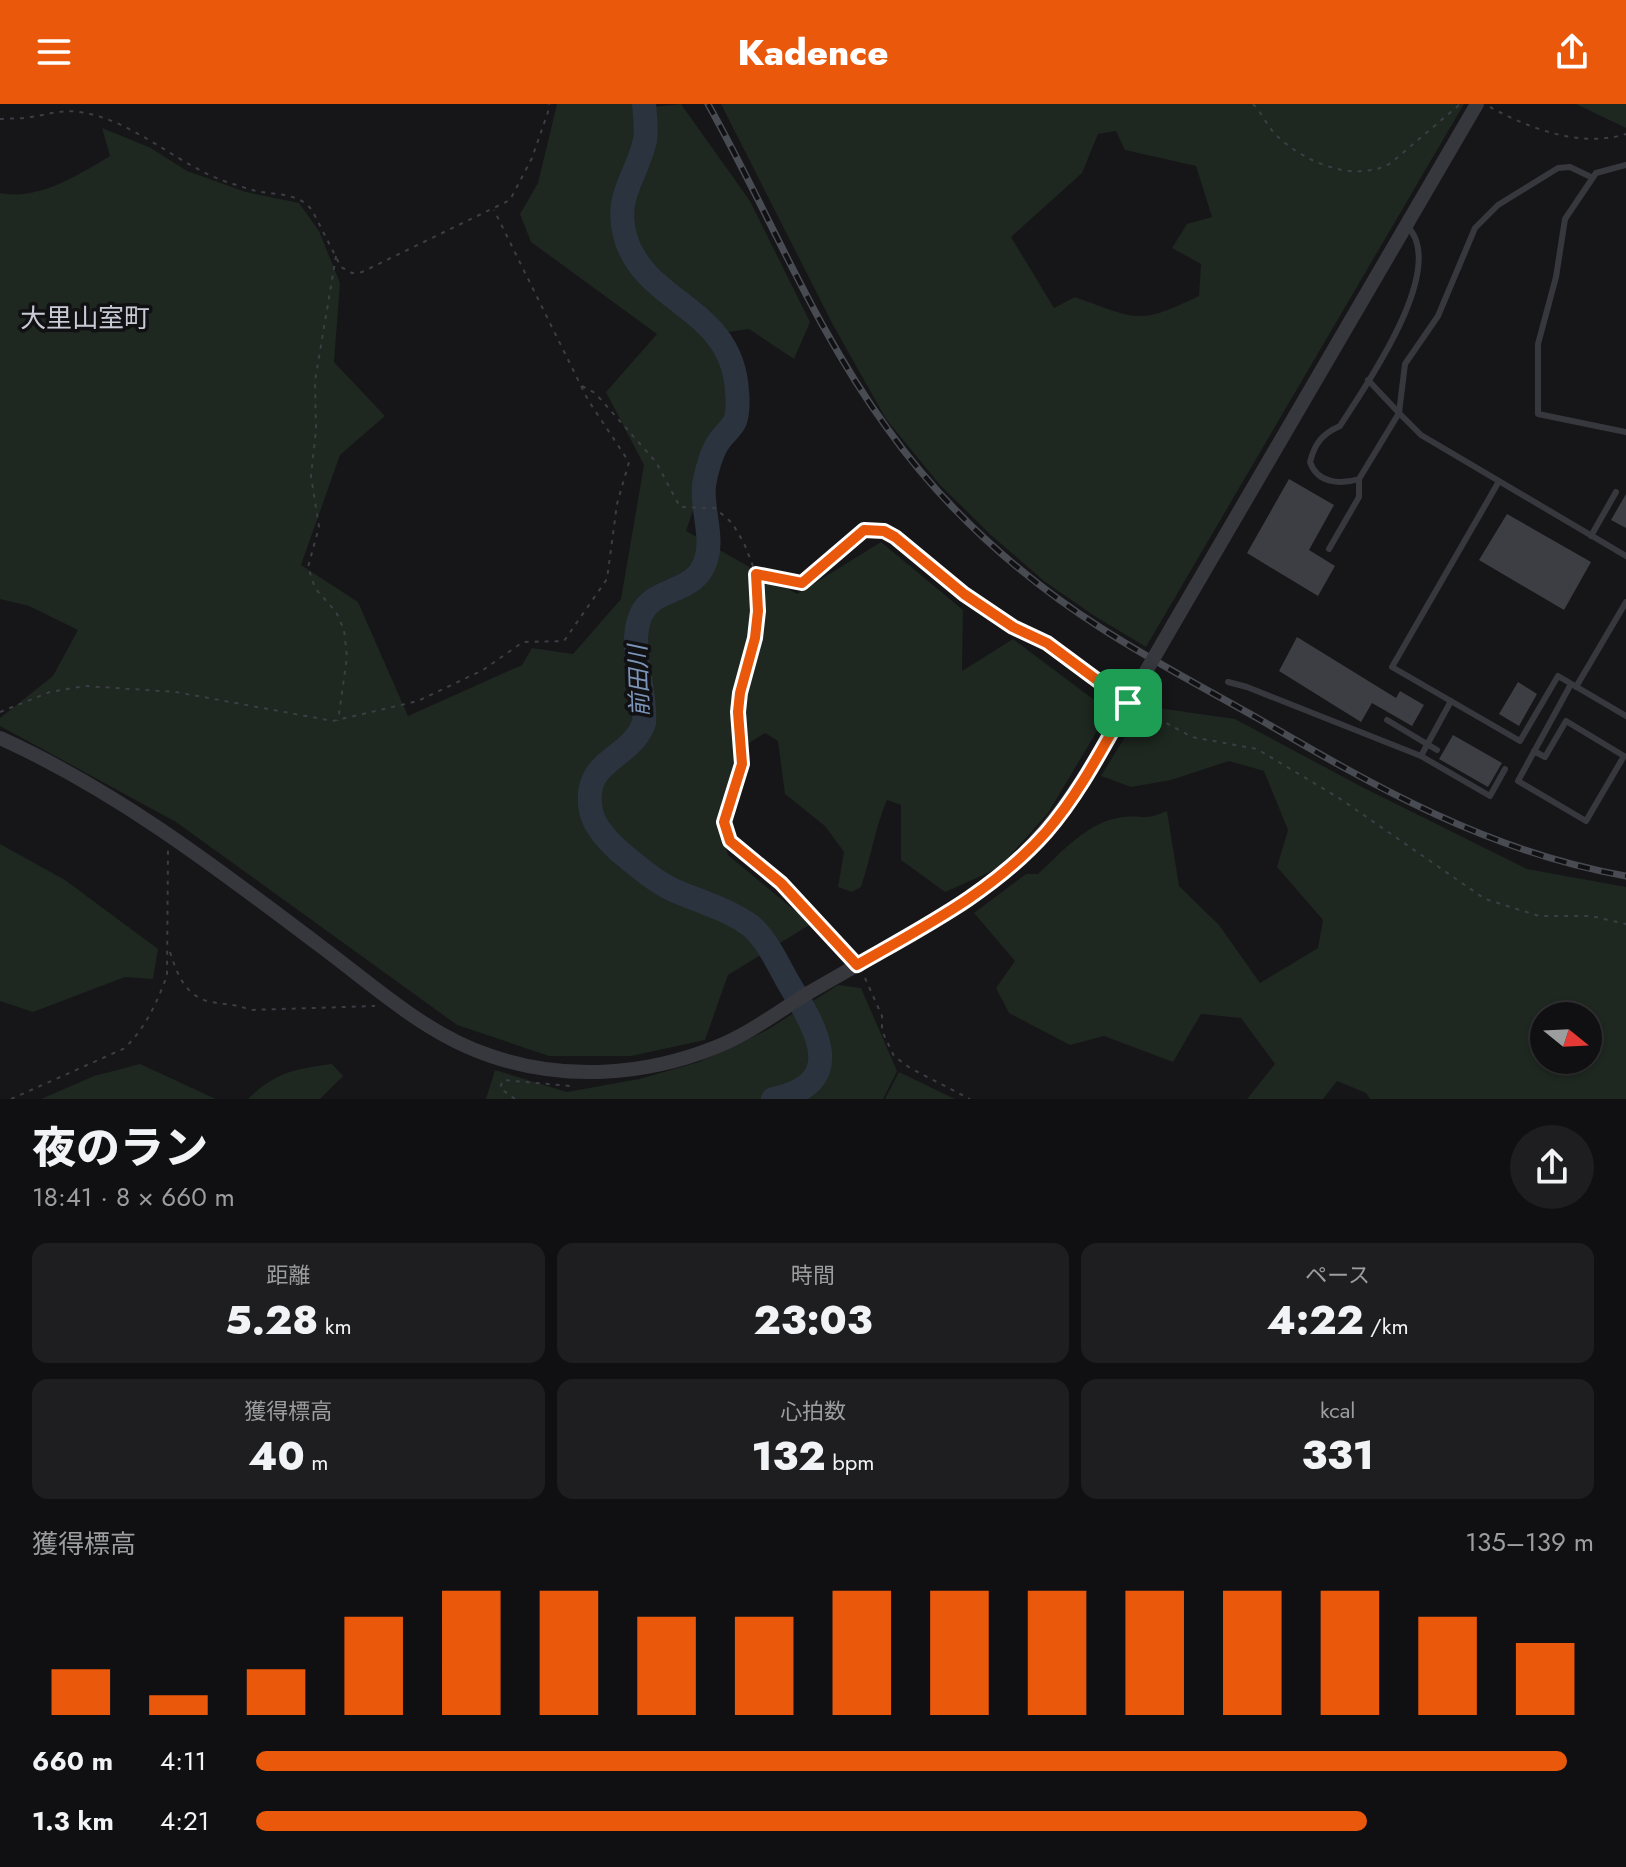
<!DOCTYPE html>
<html lang="ja">
<meta charset="utf-8">
<style>
body{margin:0;font-family:Jost,"Noto Sans JP",sans-serif;background:#1e1e20;color:#f1f3f6;height:100vh;display:flex;flex-direction:column;font-size:30px;white-space:nowrap}
*{box-sizing:border-box;margin:0}
p{font-size:26px;color:#9c9d9f}
.icon{flex:none;width:44px;height:44px;fill:none;stroke:currentColor;stroke-width:2;stroke-linecap:round;stroke-linejoin:round}
.map{position:relative;height:995px;overflow:hidden}
.sheet{display:flex;flex-direction:column;background:#101012;flex:1}
.sheet>*{flex:none}
.needle{width:52px;rotate:108deg}
.fabs{position:absolute;left:1530px;top:898px;display:grid;gap:16px}
.fabs a{display:grid;place-items:center;width:72px;height:72px;border-radius:50%;background:#101012;box-shadow:0 2px 6px #0004,0 0 0 2px #303032;font-size:40px}
.pin{position:absolute;display:grid;place-items:center;width:68px;height:68px;color:#fff;margin:-34px;border-radius:16px;box-shadow:0 4px 12px #0006}
.round{display:grid;place-items:center;flex:none;width:84px;height:84px;border-radius:42px;background:#1e1e20}
.overview{display:flex;align-items:center;justify-content:space-between;height:136px;padding:0 32px}
h1{font-size:44px;font-weight:800;line-height:60px}
.figures{display:grid;grid-template-columns:repeat(3,1fr);gap:12px;height:136px;padding:8px 32px}
.figures div{display:grid;align-content:center;border-radius:16px;background:#1e1e20;text-align:center}
.figures b{font-size:40px;font-weight:800}
.figures small{font-size:22px;font-weight:400}
.figures p{font-size:22px}
.chart{height:224px;padding:16px 32px}
.chart p{display:flex;justify-content:space-between}
.chart svg{width:100%;height:144px;margin-top:8px;stroke:#ea580c;stroke-width:6}
ul{padding:0 32px;list-style:none;font-size:26px}
li{display:grid;grid-template-columns:128px 96px 1fr;align-items:center;height:60px}
li i{height:20px;border-radius:10px;background:#ea580c}
header{display:flex;justify-content:space-between;align-items:center;height:104px;padding:0 32px;background:#ea580c;color:#fff;font-size:36px;font-weight:800}
.map>svg:first-child{display:block}
.green{fill:#1e2720;fill-rule:evenodd}
.lines{fill:none;stroke-linecap:round;stroke-linejoin:round}
.river{stroke:#2b333e;stroke-width:24}
.building{fill:#3d3e43}
.path{stroke:#3d3e45;stroke-width:2;stroke-dasharray:4 6;stroke-linecap:butt}
.service{stroke:#37373e;stroke-width:6}
.tertiary{stroke:#37373e;stroke-width:14}
.rail-casing{stroke:#494b53;stroke-width:7}
.rail{stroke:#111113;stroke-width:4;stroke-dasharray:12;stroke-linecap:butt}
.tertiary-bridge{stroke:#37373e;stroke-width:14}
.route-casing{stroke:#fff;stroke-width:16}
.route{stroke:#ea580c;stroke-width:10}
.labels{text-anchor:middle;stroke-width:7;stroke-linejoin:round;paint-order:stroke}
.water-label{font-size:24px;font-style:italic;fill:#7b94b8;stroke:#111113}
.quarter-label{font-size:26px;fill:#c8cad5;stroke:#111113}
</style>
<header><svg class="icon" aria-label="menu" viewBox="0 0 24 24"><path d="M4 6h16M4 12h16M4 18h16"/></svg>Kadence<svg class="icon" aria-label="share" viewBox="0 0 24 24"><path d="M12 15V3M7 8l5-5 5 5M5 13v7h14v-7"/></svg></header>
<div class="map">
<svg width="1626" height="995" viewBox="0 0 1626 995">
<rect width="100%" height="100%" fill="#161618"/>
<!-- green -->
<path class="green" d="M557,0H632L633,5L681,0L750,97L810,218L794,255L749,225L728,228L726,310L686,427L797,490L881,438L963,506L962,567L1013,535L1109,607L1048,709L999,764L945,788L901,756V701L887,696C875,724 871,754 861,783L852,788L838,783L844,748L825,722L785,690L778,637L765,629L736,647L719,721L728,751L811,820L728,871L705,936L631,952H549L457,921L176,718L0,622V614L53,572L78,526L29,502L0,495V89C38,97 78,71 110,52L102,24L151,44L187,67L246,88L299,99L319,127L340,179L334,258L385,312L340,351L301,461L358,498L408,612L522,561L532,544L573,550L621,495L644,361L606,288L657,230L531,138L520,110L538,79Z
M721,0H1464L1146,543L1093,511L1044,477L992,432L940,381L886,315L833,221ZM1116,27L1125,46L1196,62L1212,113L1187,120L1172,144L1201,160L1199,192C1137,222 1137,215 1075,193L1054,204L1011,133L1082,69L1098,30Z
M1576,0H1626V24Z
M1144,602L1235,615L1362,683L1527,765L1626,783V995H1370L1366,989L1337,977L1323,995H1247L1275,960L1241,914L1201,910L1173,958L1104,932L1070,941L1009,909L996,884L1015,857L974,809L1026,770H1038C1062,748 1088,717 1123,713C1145,711 1143,717 1167,707L1179,782L1219,821L1260,879L1318,844L1323,816L1277,763L1288,726L1264,667L1229,657L1171,676L1131,683L1101,672ZM1544,912H1588V956H1544Z
M0,740L65,776L158,845L153,875L125,873L33,908L0,897Z
M838,881L861,884L897,967L883,995H486L495,966L567,988L639,975L699,958L767,926Z
M140,960L216,995H41L94,972Z
M332,960L343,972L320,995H248C275,968 295,965 332,960Z
M899,968L955,995H885Z"/>
<g class="lines">
<!-- river -->
<path class="river" d="M644,0C645,12 647,25 645,36C637,74 613,91 626,135C647,201 732,203 737,287C738,295 738,309 735,317C732,324 724,330 720,336C712,346 706,368 704,381C701,409 717,438 702,465C687,491 648,484 639,516C629,549 647,586 644,619C630,657 581,655 591,707C594,722 608,737 619,747C636,761 653,776 673,786C698,797 728,805 751,822C767,836 778,860 788,878C815,923 851,979 773,995"/>
</g>
<!-- building -->
<path class="building" d="M1289,375L1334,401L1309,446L1335,462L1318,492L1247,449Z
M1626,390V424L1611,416Z
M1507,410L1591,458L1564,506L1479,456Z
M1297,533L1396,594L1400,587L1424,601L1412,622L1372,599L1361,618L1279,567Z
M1518,578L1537,590L1519,622L1499,610Z
M1453,631L1502,659L1488,683L1439,655Z"/>
<g class="lines">
<!-- path -->
<path class="path" d="M1253,0C1262,9 1267,22 1276,31C1304,58 1354,80 1391,59L1459,1
M1490,3C1530,25 1581,44 1626,30
M0,15C10,14 21,15 31,13C47,11 62,5 79,8C131,15 173,57 221,76C233,80 245,84 256,87C277,91 299,89 312,106L341,163L352,169L362,168L510,96L532,54L548,8L549,0
M336,152L315,277L316,326L311,372L319,423L308,463L315,484L336,508L344,526L347,553L338,617
M582,282L595,289L656,358L680,403L715,404L732,419L744,439L756,470L758,507L755,534L740,589L738,608L742,660L724,718L730,737L781,779L847,850
M756,470L802,479L864,426L884,427L895,433L964,490L1013,523L1047,539L1118,591
M1140,605L1192,633L1257,645L1339,694L1485,795L1539,812H1591L1626,820
M0,608L50,588L85,582L176,588L333,617L418,597L483,566L523,538L564,537L607,475L617,400L629,358L588,296L494,106
M170,848C177,869 184,890 207,897C223,901 234,899 250,906L375,902
M865,874L882,912V927L894,952L910,964L970,995
M11,995L123,945C143,929 159,895 167,871L168,746
M515,995L500,984L503,976L570,982"/>
<!-- service -->
<path class="service" d="M1626,61L1596,69L1565,115L1556,173L1538,240V310L1626,328
M1591,73L1570,63L1558,64L1498,101L1475,124L1438,212L1405,260L1399,309L1421,331L1626,452
M1368,276L1399,309L1359,375C1340,381 1317,379 1310,358C1315,339 1322,330 1340,322C1364,284 1451,162 1406,121
M1498,379L1392,563L1520,637L1558,572L1626,612
M1591,432L1616,388
M1329,445L1359,393V375
M1228,578L1247,583L1421,652L1490,692L1505,665
M1576,583L1626,498
M1387,616L1437,646
M1534,647L1545,653L1566,617L1624,652L1586,717L1518,677L1571,580
M1421,652L1451,597"/>
<!-- tertiary -->
<path class="tertiary" d="M1174,519L1477,0
M0,634C117,687 217,764 319,841C373,881 426,931 491,952C564,977 644,972 716,943C749,930 779,907 810,888C860,859 911,830 962,801C1049,740 1083,678 1134,588"/>
<!-- rail casing -->
<g class="rail-casing">
<path id="rail" d="M708,0C768,107 814,224 887,324C943,403 1019,472 1101,524C1152,557 1206,585 1259,615C1377,684 1490,748 1626,772"/>
</g>
<!-- rail -->
<use href="#rail" class="rail"/>
<!-- tertiary-bridge -->
<path class="tertiary-bridge" d="M1134,588L1174,519"/>
</g>
<g class="lines">
<!-- route casing -->
<g class="route-casing">
<path id="route" d="M864,426L884,427L895,433L964,490L1013,523L1047,539L1128,599C1103,643 1079,690 1046,728C994,787 925,822 857,861L781,779L730,737L724,718L742,660L738,608L740,589L755,534L758,507L756,470L802,479Z"/>
</g>
<!-- route -->
<use href="#route" class="route"/>
</g>
<g class="labels">
<!-- water labels -->
<g class="water-label">
<text transform="translate(639 577) rotate(-92)" y="8">前田川</text>
</g>
<!-- quarter labels -->
<g class="quarter-label">
<text x="85" y="223">大里山室町</text>
</g>
</g>
</svg>
<div class="fabs">
<a><svg class="needle" viewBox="-14 -14 28 28"><path d="M0-13l5 13h-10z" fill="#e53935"/><path d="M0 13l5-13h-10z" fill="#9c9d9f"/></svg></a>
</div>
<div class="pin" style="left:1128px;top:599px;background:#1e9e55"><svg class="icon" aria-label="arrive" viewBox="0 0 24 24"><path d="M6 21V4h12l-3 4 3 4H6"/></svg></div>
</div>
<section class="sheet">
<div class="overview"><div><h1>夜のラン</h1><p>18:41 · 8 × 660 m</p></div><a class="round"><svg class="icon" aria-label="share" viewBox="0 0 24 24"><path d="M12 15V3M7 8l5-5 5 5M5 13v7h14v-7"/></svg></a></div>
<div class="figures">
<div><p>距離</p><b>5.28<small> km</small></b></div>
<div><p>時間</p><b>23:03</b></div>
<div><p>ペース</p><b>4:22<small> /km</small></b></div>
</div>
<div class="figures">
<div><p>獲得標高</p><b>40<small> m</small></b></div>
<div><p>心拍数</p><b>132<small> bpm</small></b></div>
<div><p>kcal</p><b>331</b></div>
</div>
<div class="chart"><p><span>獲得標高</span>135–139 m</p>
<svg viewBox="0 0 160 44" preserveAspectRatio="none"><path d="M5 44V30M15 44V38M25 44V30M35 44V14M45 44V6M55 44V6M65 44V14M75 44V14M85 44V6M95 44V6M105 44V6M115 44V6M125 44V6M135 44V6M145 44V14M155 44V22"/></svg>
</div>
<ul>
<li><b>660 m</b>4:11<i style="width:98%"></i></li>
<li><b>1.3 km</b>4:21<i style="width:83%"></i></li>
</ul>
</section>
